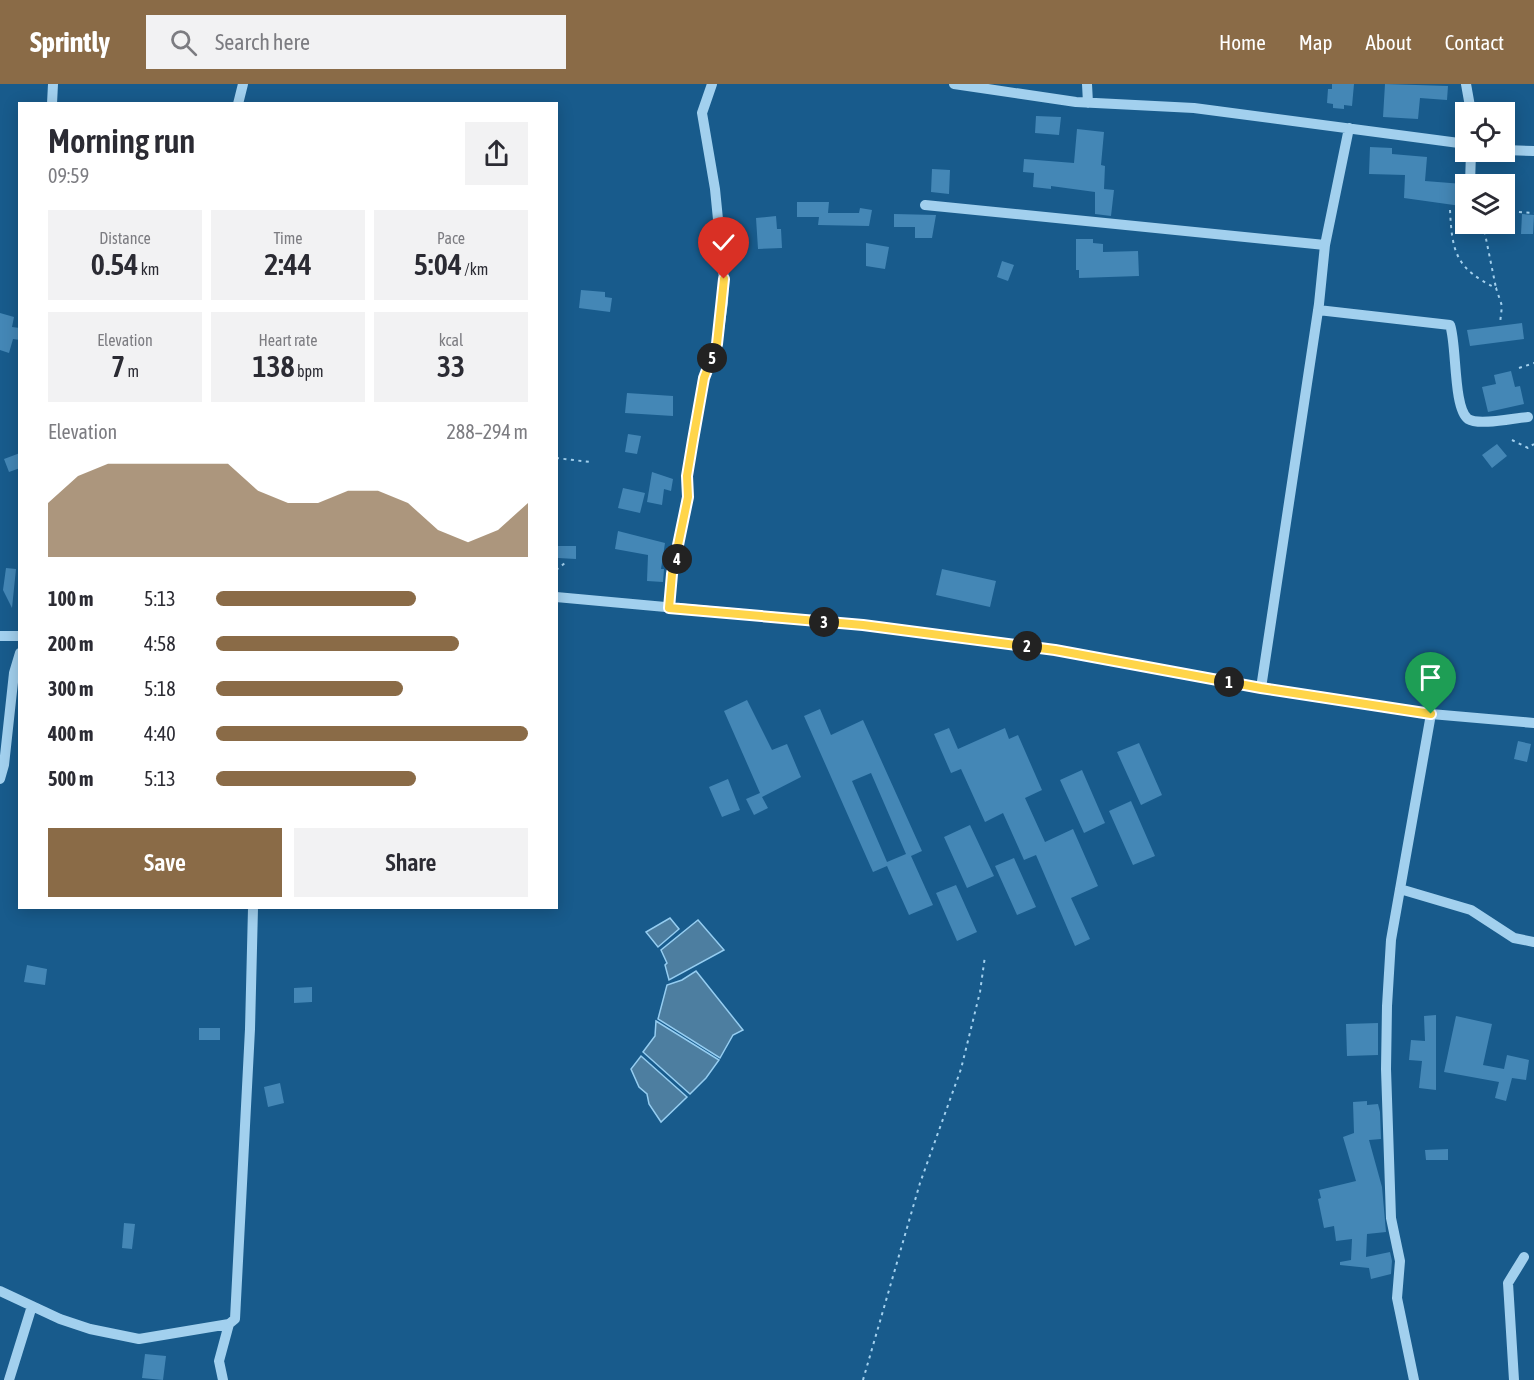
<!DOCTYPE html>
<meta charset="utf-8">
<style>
body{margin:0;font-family:"Asap Condensed",sans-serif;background:#f2f2f3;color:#2b2b33;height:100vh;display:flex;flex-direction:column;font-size:22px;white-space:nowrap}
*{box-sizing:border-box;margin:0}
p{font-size:20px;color:#7c7c81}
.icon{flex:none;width:33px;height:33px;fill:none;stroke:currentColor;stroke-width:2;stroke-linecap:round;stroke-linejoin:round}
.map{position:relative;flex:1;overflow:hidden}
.sheet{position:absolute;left:18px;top:18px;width:540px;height:807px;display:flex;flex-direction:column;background:#fff;border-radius:0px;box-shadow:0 3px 15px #0003}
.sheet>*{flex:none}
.buttons{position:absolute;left:1455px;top:18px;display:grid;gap:12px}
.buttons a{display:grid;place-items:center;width:60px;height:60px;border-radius:0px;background:#fff;box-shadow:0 3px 15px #0003;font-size:30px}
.pin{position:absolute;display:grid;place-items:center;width:51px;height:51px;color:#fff;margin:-62px -26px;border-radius:50% 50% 50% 0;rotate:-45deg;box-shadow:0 0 6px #0007}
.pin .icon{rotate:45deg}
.km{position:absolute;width:30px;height:30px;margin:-15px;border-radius:50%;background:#222;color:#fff;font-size:16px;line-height:30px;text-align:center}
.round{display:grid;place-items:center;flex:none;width:63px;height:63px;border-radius:0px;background:#f2f2f3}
.head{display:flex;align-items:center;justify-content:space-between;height:102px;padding:0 30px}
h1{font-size:33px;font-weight:600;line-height:45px}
.metrics{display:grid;grid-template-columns:repeat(3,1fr);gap:9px;height:102px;padding:6px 30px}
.metrics div{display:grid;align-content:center;border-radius:0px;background:#f2f2f3;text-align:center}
.metrics b{font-size:30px;font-weight:600}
.metrics small{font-size:16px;font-weight:400}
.metrics p{font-size:16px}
.chart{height:168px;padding:12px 30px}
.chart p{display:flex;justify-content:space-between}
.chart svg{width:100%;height:108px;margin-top:6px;fill:#8a6b47;opacity:.7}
.action{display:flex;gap:12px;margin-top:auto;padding:12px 30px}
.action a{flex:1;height:69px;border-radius:0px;background:#8a6b47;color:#fff;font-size:24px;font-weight:600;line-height:69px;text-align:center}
.action a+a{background:#f2f2f3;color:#2b2b33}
ul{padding:0 30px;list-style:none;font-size:20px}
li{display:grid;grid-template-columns:96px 72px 1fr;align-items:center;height:45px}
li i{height:15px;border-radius:8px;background:#8a6b47}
header{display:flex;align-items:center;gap:36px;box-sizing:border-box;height:84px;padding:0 30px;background:#8a6b47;color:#fff}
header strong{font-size:28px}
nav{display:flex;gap:33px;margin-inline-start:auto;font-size:21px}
.search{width:420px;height:54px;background:#f2f2f3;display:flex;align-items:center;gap:15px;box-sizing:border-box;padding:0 21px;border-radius:0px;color:#7c7c81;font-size:22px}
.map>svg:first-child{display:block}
.water{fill:#4d7ea0;stroke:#95cdf1;stroke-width:1.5}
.building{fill:#4487b6;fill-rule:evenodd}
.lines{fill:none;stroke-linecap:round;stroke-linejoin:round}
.path{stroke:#a2d0ee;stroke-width:2;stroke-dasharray:3 4.5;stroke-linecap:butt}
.minor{stroke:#a2d0ee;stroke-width:10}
.route-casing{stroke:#fff;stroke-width:12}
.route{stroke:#ffd54a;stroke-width:8}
</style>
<header>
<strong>Sprintly</strong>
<div class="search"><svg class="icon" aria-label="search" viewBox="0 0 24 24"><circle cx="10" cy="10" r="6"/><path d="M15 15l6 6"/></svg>Search here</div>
<nav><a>Home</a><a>Map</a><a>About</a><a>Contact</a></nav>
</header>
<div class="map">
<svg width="1534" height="1296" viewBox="0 0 1534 1296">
<rect width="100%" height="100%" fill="#185b8c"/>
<!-- water -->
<path class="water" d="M670,834L679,845L658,863L646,848Z
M698,836L724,866L669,896L665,881L667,879L661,866Z
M696,887L743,946L733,951L720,974L658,935L667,901L682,896Z
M656,937L719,976L706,994L690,1010L643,968L655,952Z
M641,972L687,1013L661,1038L649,1020L647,1010L639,1003L631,985Z"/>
<!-- building -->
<path class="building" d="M1332,0H1354L1352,22L1344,21V25L1333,24V20L1327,19L1328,5H1332Z
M1385,0L1448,2L1447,16L1420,14L1418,35L1383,33Z
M1036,32L1061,33L1059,51L1035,49Z
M1077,45L1104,48L1101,81L1105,82L1104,105L1114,106L1111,132L1095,130V108L1051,102V105L1033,103L1034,89L1023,88L1024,75L1074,79Z
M1370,63L1392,64V70L1427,73L1425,97L1463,100L1461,122L1404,114L1405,91L1369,90Z
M932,85L950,86L949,110L931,108Z
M797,118H829L828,129H859L860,124L872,126L869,142L818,141L819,133H797Z
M894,130L936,131L932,154H915V143H894Z
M1522,130L1534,131L1533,150H1521Z
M776,132L777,145H781L782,164L758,165L756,134Z
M1076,155H1093V159L1103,160V168L1138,167L1139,192L1079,194V186H1076Z
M866,159L889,163L885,185L866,182Z
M1002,177L1014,181L1008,197L997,193Z
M581,206L605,208V213L612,214L610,228L579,224Z
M0,229L14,233L12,243L20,244V256L13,255L9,269L0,266Z
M1522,239L1524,255L1470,262L1467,246Z
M1511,287L1515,303L1520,302L1524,320L1488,328L1482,303L1496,300L1494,291Z
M627,309L673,312V332L625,329Z
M628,350L641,352L637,370L625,368Z
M1497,360L1507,372L1492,384L1482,371Z
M20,369V384L9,388L4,375Z
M652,388L673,395L671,407L664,405L662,421L647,418Z
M623,404L645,409L640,429L618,424Z
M618,447L665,459L661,485H664L663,498L647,497L648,471L615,465Z
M558,462H576V475L558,474Z
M6,484L16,485L12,524L3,506Z
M942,485L996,497L990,523L936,511Z
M747,616L772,666L787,660L801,693L762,713L768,724L754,731L746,715L760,709L724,627Z
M820,625L831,651L863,636L922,767L911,772L933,821L909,831L887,782L873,788L804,632ZM871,689L906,770L887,778L852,697Z
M949,644L958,665L1005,644L1009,655L1018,651L1042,706L1025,714L1045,758L1073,745L1098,802L1071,814L1090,855L1075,862L1036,771L1024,776L1003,729L985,738L961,685L951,689L934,650Z
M1518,657L1531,660L1527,678L1514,675Z
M1139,659L1162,711L1141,721L1117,668Z
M1082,686L1105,739L1084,749L1060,696Z
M728,695L740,726L722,733L709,703Z
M1131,717L1155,772L1133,781L1109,727Z
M970,741L994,792L967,804L944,753Z
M1014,774L1036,823L1017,831L995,782Z
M956,801L977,848L957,857L936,809Z
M27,881L47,885L45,901L24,898Z
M312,903V918L294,919V904Z
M1436,931V1006L1419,1004L1422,977L1409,976L1411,956L1425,957L1424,932Z
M1456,932L1492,940L1483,981L1504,985L1507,971L1529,976L1526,996L1512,994L1506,1017L1495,1014L1499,998L1444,988Z
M1378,939V971L1347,972L1346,940Z
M199,944H220V956H199Z
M280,999L284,1019L268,1023L264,1003Z
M1367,1017V1021L1378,1020L1380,1028L1381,1055L1369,1056L1382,1103L1386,1148L1367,1150L1366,1173L1390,1168L1392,1177L1391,1190L1371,1195L1369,1184L1340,1181V1178L1351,1176L1352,1155L1336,1157L1334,1142L1324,1144L1318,1115L1321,1114L1319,1106L1356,1097L1343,1053L1354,1049L1353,1018Z
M1448,1065V1076H1426L1425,1066Z
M124,1139L135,1140L132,1165L122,1164Z
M145,1270L166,1272L163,1296L142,1294Z"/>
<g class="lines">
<!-- path -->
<path class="path" d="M1450,126C1452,168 1456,185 1496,204L1502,222L1500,239
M1504,127L1534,129
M1483,140L1496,204
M1519,284L1534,279
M1512,356L1528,364L1534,360
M556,374L590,378
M556,486L565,479
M863,1296L920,1099L961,985L980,908L985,872"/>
<!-- minor -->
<path class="minor" d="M954,0L1076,18L1194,24L1459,59L1466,63
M1087,0L1088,19
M1466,0L1471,28
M52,20L53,0
M238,20L243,0
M1504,66L1534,67
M1470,100L1471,68
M925,121L1325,161
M1318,226L1450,241C1457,260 1453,324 1468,335C1479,342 1514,334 1528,333
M556,513L863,541L1055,566L1261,604L1431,630L1534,639
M669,524L672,490L688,413L687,392L693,356L704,294L717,260L723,218L724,196L715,105L702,29L712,0
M0,552H20
M1261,604L1319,220L1325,161L1349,44
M0,695L4,681L14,589L20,569
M1400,805L1471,826L1514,854L1534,858
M0,1207L60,1235L90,1245L139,1255L229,1240L235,1235L250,945L253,824
M9,1296L32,1222
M223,1296L219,1277L229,1240
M1414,1296L1397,1214L1400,1177L1391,1134L1386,985L1387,922L1391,856L1431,630
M1514,1296L1508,1199L1524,1173"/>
</g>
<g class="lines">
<!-- route casing -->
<g class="route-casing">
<path id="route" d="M724,195L717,260L704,294L693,356L687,392L688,413L672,490L669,524L863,541L1055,566L1261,604L1431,630"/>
</g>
<!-- route -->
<use href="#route" class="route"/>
</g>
</svg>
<div class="buttons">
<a><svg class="icon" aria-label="locate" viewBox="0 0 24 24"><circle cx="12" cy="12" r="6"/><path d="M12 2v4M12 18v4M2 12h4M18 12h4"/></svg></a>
<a><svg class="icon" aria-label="layers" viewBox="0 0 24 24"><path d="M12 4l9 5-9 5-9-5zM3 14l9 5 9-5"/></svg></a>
</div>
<div class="pin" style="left:1431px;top:630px;background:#1e9e55"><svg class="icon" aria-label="arrive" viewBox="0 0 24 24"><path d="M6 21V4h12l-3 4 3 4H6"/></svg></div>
<div class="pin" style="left:724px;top:195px;background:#d93025"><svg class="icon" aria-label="check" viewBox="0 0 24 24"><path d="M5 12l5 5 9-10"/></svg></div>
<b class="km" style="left:1229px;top:598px">1</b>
<b class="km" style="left:1027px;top:562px">2</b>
<b class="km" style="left:824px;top:538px">3</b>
<b class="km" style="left:677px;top:475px">4</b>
<b class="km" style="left:712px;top:274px">5</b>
<section class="sheet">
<div class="head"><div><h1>Morning run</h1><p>09:59</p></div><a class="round"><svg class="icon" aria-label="share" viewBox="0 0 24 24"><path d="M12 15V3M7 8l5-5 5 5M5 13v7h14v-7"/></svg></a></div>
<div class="metrics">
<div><p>Distance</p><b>0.54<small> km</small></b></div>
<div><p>Time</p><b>2:44</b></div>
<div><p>Pace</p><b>5:04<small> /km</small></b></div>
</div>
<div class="metrics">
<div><p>Elevation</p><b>7<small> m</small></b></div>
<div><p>Heart rate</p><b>138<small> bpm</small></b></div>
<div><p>kcal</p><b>33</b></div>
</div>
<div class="chart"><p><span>Elevation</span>288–294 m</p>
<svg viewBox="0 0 160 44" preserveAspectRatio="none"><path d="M0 44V22L10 11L20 6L30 6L40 6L50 6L60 6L70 17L80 22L90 22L100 17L110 17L120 22L130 33L140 38L150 33L160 22V44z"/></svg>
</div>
<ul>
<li><b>100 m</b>5:13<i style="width:64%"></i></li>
<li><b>200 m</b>4:58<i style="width:78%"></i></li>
<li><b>300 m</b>5:18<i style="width:60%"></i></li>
<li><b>400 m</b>4:40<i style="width:100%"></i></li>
<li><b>500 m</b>5:13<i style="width:64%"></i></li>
</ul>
<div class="action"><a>Save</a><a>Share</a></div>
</section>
</div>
